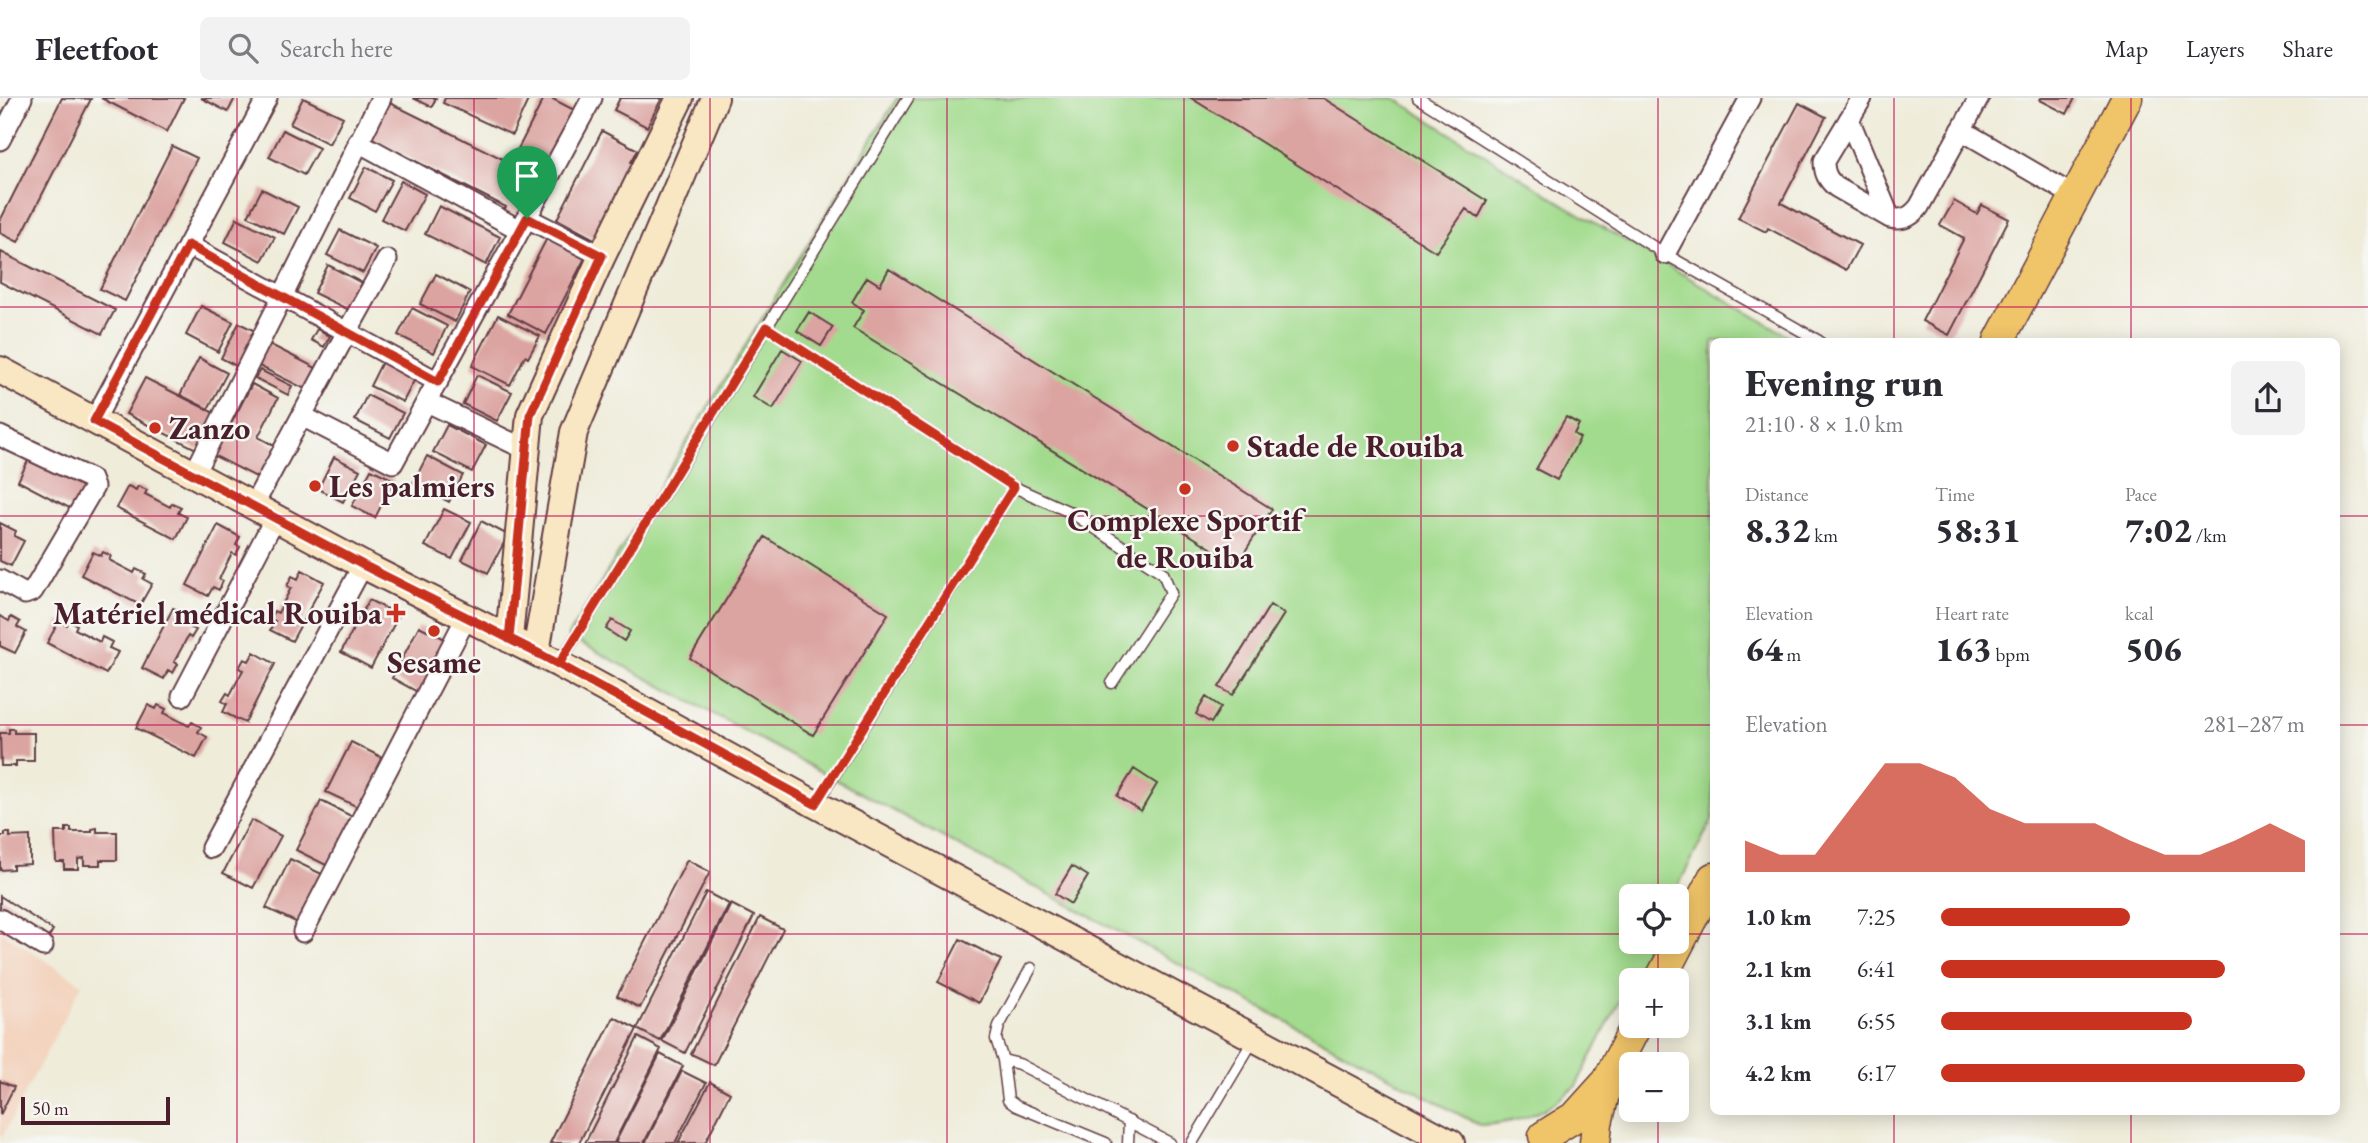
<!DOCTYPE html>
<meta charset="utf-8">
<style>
body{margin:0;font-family:"EB Garamond",serif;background:#f2f2f3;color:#2b2b33;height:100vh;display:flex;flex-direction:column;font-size:26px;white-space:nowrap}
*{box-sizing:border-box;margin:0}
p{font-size:23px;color:#7c7c81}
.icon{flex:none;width:38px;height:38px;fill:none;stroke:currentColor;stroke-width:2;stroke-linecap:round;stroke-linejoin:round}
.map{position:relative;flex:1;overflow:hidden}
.details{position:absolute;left:1710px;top:240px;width:630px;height:777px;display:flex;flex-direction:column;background:#fff;border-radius:10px;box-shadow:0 4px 18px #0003}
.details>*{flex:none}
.fabs{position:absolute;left:1619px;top:786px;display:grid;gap:14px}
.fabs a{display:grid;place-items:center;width:70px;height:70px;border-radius:10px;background:#fff;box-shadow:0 4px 18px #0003;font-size:35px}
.scale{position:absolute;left:21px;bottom:18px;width:149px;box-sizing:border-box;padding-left:7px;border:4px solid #4a1f2b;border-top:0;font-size:19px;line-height:24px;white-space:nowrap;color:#4a1f2b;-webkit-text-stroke:5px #f6f6f2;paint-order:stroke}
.pin{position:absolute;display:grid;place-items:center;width:60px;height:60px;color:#fff;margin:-72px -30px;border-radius:50% 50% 50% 0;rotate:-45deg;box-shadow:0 0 7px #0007}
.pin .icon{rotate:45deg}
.round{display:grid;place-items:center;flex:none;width:74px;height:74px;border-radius:10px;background:#f2f2f3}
.head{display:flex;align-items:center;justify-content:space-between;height:119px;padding:0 35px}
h1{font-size:38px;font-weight:800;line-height:52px}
.metrics{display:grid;grid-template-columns:repeat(3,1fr);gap:10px;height:119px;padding:7px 35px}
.metrics div{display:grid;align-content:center}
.metrics b{font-size:35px;font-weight:800}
.metrics small{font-size:19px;font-weight:400}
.metrics p{font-size:19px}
.chart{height:196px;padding:14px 35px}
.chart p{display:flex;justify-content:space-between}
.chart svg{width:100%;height:126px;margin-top:7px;fill:#c8321e;opacity:.7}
ul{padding:0 35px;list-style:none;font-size:23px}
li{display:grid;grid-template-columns:112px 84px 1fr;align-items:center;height:52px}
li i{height:18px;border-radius:9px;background:#c8321e}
header{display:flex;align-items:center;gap:42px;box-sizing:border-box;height:98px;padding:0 35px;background:#fff;border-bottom:2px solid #e1e1e2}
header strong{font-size:33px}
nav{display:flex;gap:38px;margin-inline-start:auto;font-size:24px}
.search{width:490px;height:63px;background:#f2f2f3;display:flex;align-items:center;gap:18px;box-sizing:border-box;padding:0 24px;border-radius:10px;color:#7c7c81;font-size:26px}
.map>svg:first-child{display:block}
.built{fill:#f3d4bf}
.green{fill:#a2db8d;stroke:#767d5c;stroke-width:2}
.building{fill:#dca4a1}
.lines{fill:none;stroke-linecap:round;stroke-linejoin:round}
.lane-casing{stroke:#633e45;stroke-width:13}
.street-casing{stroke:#633e45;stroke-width:23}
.secondary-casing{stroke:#633e45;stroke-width:30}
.primary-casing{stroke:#633e45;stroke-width:33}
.lane{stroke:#fff;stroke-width:10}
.street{stroke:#fff;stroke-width:19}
.secondary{stroke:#f9e7c3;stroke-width:26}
.primary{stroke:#f0c469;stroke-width:30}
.route-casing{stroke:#fff;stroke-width:14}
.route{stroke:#c8321e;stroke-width:9}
.grid{fill:none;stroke:#c2185b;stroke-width:2;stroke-opacity:0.55}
.poi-dot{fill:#c8321e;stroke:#f6f6f2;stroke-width:2.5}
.labels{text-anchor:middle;stroke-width:5;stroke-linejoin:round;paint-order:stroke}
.poi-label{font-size:32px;font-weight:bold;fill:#4a1f2b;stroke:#f6f6f2;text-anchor:start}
</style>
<header>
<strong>Fleetfoot</strong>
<div class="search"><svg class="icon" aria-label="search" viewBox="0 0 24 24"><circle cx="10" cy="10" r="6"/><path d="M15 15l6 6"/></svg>Search here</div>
<nav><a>Map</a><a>Layers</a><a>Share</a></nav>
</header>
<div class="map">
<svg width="2368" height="1045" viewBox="0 0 2368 1045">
<rect width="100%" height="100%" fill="#f6f6f2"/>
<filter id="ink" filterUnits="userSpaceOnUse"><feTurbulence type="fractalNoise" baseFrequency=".0143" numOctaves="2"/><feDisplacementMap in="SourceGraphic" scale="14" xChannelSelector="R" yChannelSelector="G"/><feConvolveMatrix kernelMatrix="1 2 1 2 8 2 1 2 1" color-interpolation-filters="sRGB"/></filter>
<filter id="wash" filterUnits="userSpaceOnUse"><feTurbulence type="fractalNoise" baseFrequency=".00686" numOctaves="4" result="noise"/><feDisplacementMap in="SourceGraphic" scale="28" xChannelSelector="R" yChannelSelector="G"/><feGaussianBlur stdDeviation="1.57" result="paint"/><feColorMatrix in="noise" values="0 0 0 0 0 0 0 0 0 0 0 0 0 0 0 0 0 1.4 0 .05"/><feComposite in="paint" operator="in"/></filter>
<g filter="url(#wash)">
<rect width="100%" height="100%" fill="#efecda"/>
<!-- built -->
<path class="built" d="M0,833L82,886L0,1043Z"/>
<!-- green -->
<path class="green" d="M897,0H1394L1568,109L1797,243H1713V720L1673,798H1631V844H1650L1576,988C1544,1016 1521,1025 1479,1027L568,538Z"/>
<g id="blocks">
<!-- building -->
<path class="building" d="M62,0L91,1L18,144L0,135V123Z
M101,0H184L167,34Z
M201,0H235L228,14Z
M303,0L343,19L329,46L290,26Z
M413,0H436L432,9Z
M445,0H529L512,37L443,5Z
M544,0H551L578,14L548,71L516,55Z
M620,0H662L647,29L614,12Z
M1191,0H1323L1487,103L1478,120L1466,111L1436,154Z
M2041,0H2075L2067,16L2040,2Z
M384,2L541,80L519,122L503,114L506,109L366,38Z
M1799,5L1826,19L1781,105L1860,147L1846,172L1768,130L1766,134L1738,120Z
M283,32L319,50L304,77L269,59Z
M602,33L638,52L631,64L635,66L596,142L557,121Z
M172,48L197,60L125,203L100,191Z
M366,69L392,82L375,113L350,100Z
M401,83L425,96L405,133L381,121Z
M262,91L298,109L284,136L248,118Z
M1954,103L1977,116L1982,107L2009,121L1949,237L1922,223L1964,140L1940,127Z
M439,108L500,139L486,167L425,136Z
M237,120L275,139L262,163L225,144Z
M340,132L376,150L363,175L327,157Z
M548,138L586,158L546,236L508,216Z
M1,154L115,212L102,236L0,184Z
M328,167L362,185L349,212L314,195Z
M889,171L1272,411L1237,466L853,230L864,212L852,204L867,179L880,187Z
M436,176L470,194L455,224L420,206Z
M201,208L233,224L218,254L186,237Z
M412,210L447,228L434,255L398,237Z
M809,214L833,229L821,248L797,233Z
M498,217L540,238L528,260L525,258L510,287L472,268Z
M239,225L259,235L240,270L221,260Z
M317,231L330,238L324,249L311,242Z
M267,245L316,270L305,291L257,267Z
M782,251L802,263L773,311L753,299Z
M199,260L227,275L208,311L180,297Z
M384,260L417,277L403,304L370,288Z
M260,272L292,288L288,297L255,280Z
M477,277L512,294L497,323L463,306Z
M145,280L216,316L198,352L126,316Z
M252,286L278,300L258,339L277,349L260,381L209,355L225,323L231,326Z
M367,297L403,315L390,340L355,322Z
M1566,319L1579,326L1574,336L1580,340L1557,382L1536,371Z
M447,327L486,347L472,374L433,354Z
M427,358L463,377L449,404L413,385Z
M334,359L360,372L343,404L318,391Z
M29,361L82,382L80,388L89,392L77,414L18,383Z
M371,371L394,382L375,420L352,408Z
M128,388L136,392L138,388L147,392L145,396L170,409L172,405L181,409L178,415L187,419L176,441L116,410Z
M444,411L471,424L452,461L425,448Z
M481,423L508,437L488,475L462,462Z
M0,425L16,433L14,438L24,443L11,468L0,463Z
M218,427L240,439L236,447L240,449L236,457L232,455L219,481L223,483L219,492L213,489L208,498L187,487Z
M765,439L888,516L813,637L690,560Z
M93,454L101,458L103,454L111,458L109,462L134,475L136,471L146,476L143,481L152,486L140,507L81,477Z
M302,472L324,484L292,543L270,532L275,523L270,521L274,513L278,515L291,490L287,488L292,478L298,481Z
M369,502L399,517L371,570L341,554Z
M1270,507L1284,516L1233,597L1219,589Z
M173,510L196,522L191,530L196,532L191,540L188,538L174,564L178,566L173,575L168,572L164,581L142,570Z
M0,518L9,523L11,519L20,524L17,529L26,534L15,555L0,548Z
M612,522L630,533L624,543L606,531Z
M59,523L67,527L69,523L77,527L75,531L100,544L102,539L112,544L109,550L118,554L106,576L47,545Z
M419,528L449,543L421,596L392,580Z
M254,554L275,566L245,625L223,614L227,606L222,603L227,595L230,597L243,572L239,570L244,561L249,563Z
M1206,599L1221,609L1211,625L1196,616Z
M148,607L156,611L158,607L166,611L164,615L189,628L192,624L201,629L198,634L207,639L196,660L136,630Z
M9,631H14V635H34V663H16V668H1L0,635H9Z
M351,644L387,662L362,711L326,694Z
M1134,671L1157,686L1141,713L1117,698Z
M321,703L357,721L332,770L296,752Z
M251,722L281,738L253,790L223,775Z
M66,730H71V734H92V731L97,730V734H117V762H100V767H84V760L78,761V771H64V764H56L55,734H66Z
M5,735H10V739L30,738V766L13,767V771L0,772V738H5Z
M290,761L326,778L302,827L266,810Z
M687,762L710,774L640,910L617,898Z
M1072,768L1088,778L1071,806L1055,796Z
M706,794L729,806L660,943L637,931Z
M0,798L53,832L43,848L0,821Z
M731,806L754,818L685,955L662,943Z
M760,819L783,831L714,967L691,956Z
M960,841L1001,862L979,905L938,884Z
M614,919L637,931L579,1045H550Z
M638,939L661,951L614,1045H585Z
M660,956L683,968L644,1045H615Z
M682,973L706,985L675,1045H645Z
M0,983L14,989L0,1017Z
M710,984L730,995L705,1045H678Z"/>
</g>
</g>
<g filter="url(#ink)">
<use href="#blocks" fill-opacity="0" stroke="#633e45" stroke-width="2"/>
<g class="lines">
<!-- lane casing -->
<g class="lane-casing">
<path id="lane" d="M1418,0L1665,156L1819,243
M766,229L1014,389L816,706
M1014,389L1072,415L1163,475L1171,495L1112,585
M559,566L908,0
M1003,962L996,941L999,928L1031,870
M1106,1045L1016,1008L1008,1002L1003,962L1019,966L1170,1045
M1128,1045L1129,1023
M1192,1045L1254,941"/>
</g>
<!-- street casing -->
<g class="street-casing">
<path id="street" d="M1862,0L1824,63C1824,75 1827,81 1836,89L1890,120C1903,123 1911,119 1919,109L1979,0
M1849,21L1890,120
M1961,32L2076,99
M0,42L22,0
M358,44L520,132
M527,120L602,158
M188,147L347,234L253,408
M1665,156L1750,0
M387,162L347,234L438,284
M427,304L527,352
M302,318L393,365L592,0
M94,323L267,0
M0,338L91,381L94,389L33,493L25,496L0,482
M194,376L381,0
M182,598L275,420
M211,750L363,467
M0,821L43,848
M303,834L467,518"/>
</g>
<!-- secondary casing -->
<g class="secondary-casing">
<path id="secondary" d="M0,272L363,467L559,566L815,706L1451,1045
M509,541L530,317L602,158L680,0
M536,554L574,334L715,0"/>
</g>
<!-- primary casing -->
<g class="primary-casing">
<path id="primary" d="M1999,243L2127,0
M1660,882L1713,780
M1544,1038L1576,1018L1604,987
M1595,1045L1597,1025L1607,984L1636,928"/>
</g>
<!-- lane -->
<use href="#lane" class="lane"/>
<!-- street -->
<use href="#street" class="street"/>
<!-- secondary -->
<use href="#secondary" class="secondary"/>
<!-- primary -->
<use href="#primary" class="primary"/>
</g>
</g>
<g class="lines" filter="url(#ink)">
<!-- route casing -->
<g class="route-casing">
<path id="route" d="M527,120L438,284L188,147L94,323L363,467L536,554L815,706L1014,389L766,229L559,566L509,541L530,317L602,158L527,120"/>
</g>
<!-- route -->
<use href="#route" class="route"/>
</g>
<!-- grid -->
<path class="grid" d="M237,0V1045M474,0V1045M710,0V1045M947,0V1045M1184,0V1045M1421,0V1045M1658,0V798M1894,0V243M2131,0V243M0,209H2368M0,418H1713M2336,418H2368M0,627H1713M2336,627H2368M0,836H1631M1676,836H1713M2336,836H2368M1658,844V882M1658,928V966M1658,1012V1045M1894,1013V1045M2131,1013V1045"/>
<!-- markers -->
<g class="poi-dot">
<circle cx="155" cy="330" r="7"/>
<circle cx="1233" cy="348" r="7"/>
<circle cx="315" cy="388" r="7"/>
<circle cx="1185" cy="391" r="7"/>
<path d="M392.5 504.5h7v7h7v7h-7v7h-7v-7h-7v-7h7z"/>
<circle cx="434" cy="533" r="7"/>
</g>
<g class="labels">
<!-- poi labels -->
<g class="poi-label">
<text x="169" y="341">Zanzo</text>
<text x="1247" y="359">Stade de Rouiba</text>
<text x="329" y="399">Les palmiers</text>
<text x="1185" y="433" text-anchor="middle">Complexe Sportif<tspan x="1185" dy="37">de Rouiba</tspan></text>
<text x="382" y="526" text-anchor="end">Matériel médical Rouiba</text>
<text x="434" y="575" text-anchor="middle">Sesame</text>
</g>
</g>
</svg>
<div class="fabs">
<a><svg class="icon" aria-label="locate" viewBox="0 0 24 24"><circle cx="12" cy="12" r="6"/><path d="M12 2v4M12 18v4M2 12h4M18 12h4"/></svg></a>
<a>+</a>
<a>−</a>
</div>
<div class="scale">50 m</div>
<div class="pin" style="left:527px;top:120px;background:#1e9e55"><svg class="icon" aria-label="arrive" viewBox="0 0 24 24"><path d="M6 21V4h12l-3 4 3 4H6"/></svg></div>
<section class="details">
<div class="head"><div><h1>Evening run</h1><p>21:10 · 8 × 1.0 km</p></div><a class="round"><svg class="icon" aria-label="share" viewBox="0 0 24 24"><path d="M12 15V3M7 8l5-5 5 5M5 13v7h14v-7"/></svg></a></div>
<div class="metrics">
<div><p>Distance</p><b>8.32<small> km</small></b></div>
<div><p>Time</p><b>58:31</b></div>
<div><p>Pace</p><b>7:02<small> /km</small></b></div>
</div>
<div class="metrics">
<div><p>Elevation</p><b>64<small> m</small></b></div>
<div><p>Heart rate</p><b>163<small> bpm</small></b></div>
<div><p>kcal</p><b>506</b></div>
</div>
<div class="chart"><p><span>Elevation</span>281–287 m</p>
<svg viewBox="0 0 160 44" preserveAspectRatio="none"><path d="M0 44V33L10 38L20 38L30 22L40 6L50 6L60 11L70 22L80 27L90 27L100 27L110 33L120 38L130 38L140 33L150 27L160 33V44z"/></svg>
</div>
<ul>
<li><b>1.0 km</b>7:25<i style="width:52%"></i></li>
<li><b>2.1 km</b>6:41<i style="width:78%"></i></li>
<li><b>3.1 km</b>6:55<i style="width:69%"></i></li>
<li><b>4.2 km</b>6:17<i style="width:100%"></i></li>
</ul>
</section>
</div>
